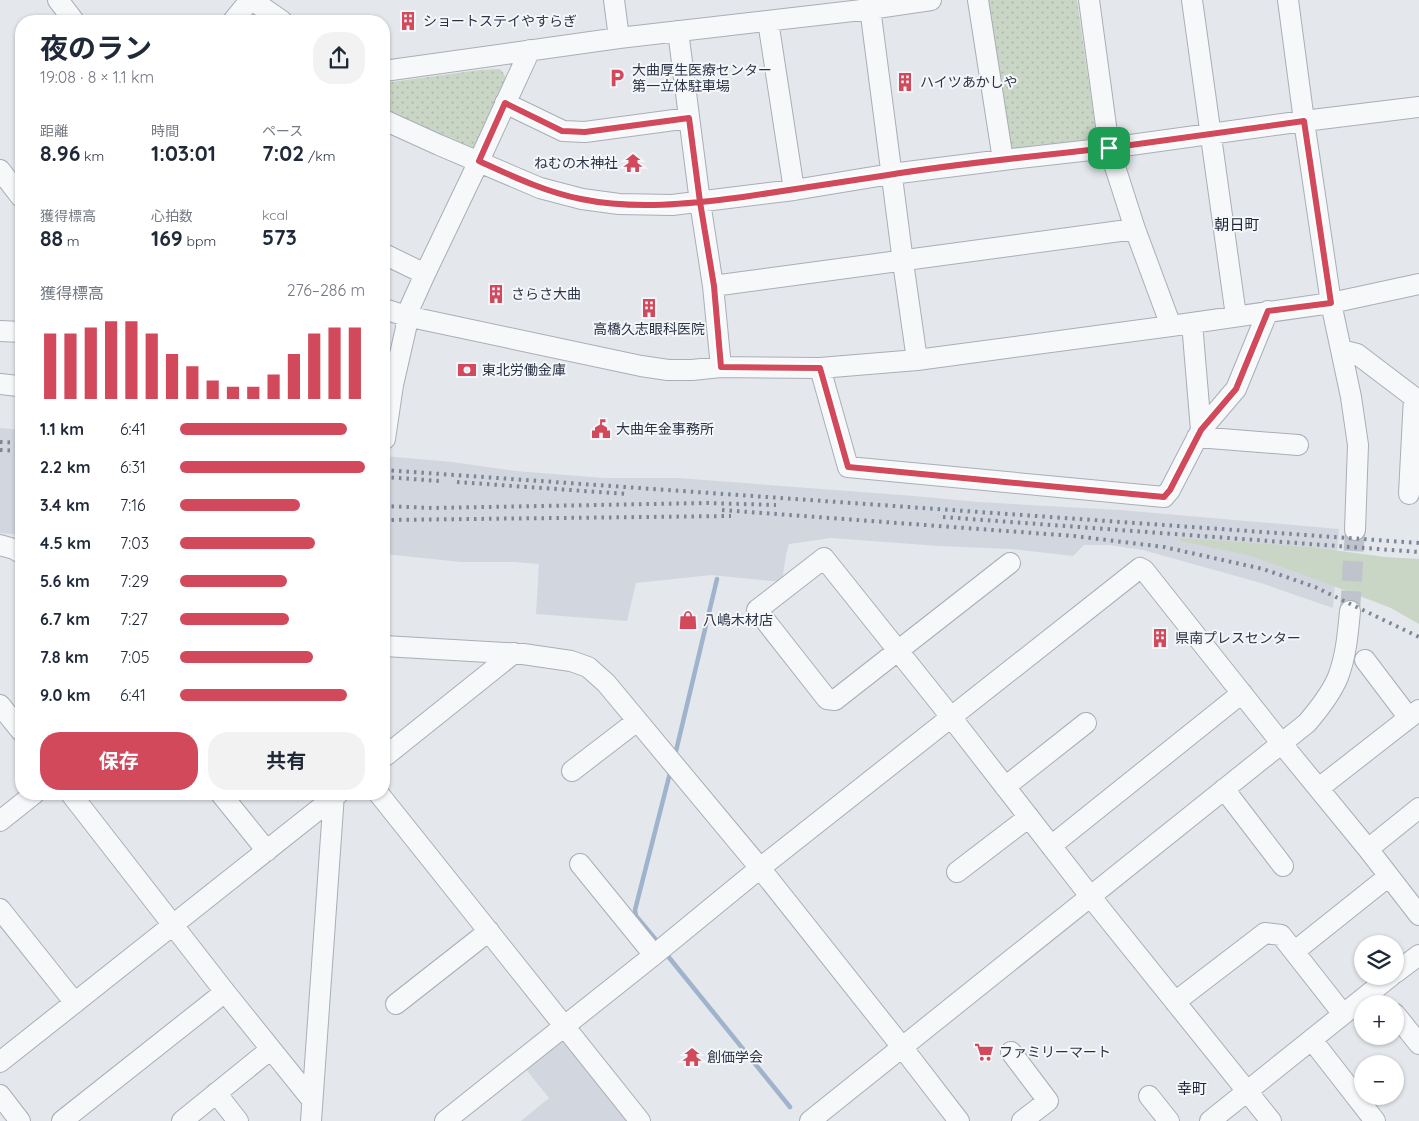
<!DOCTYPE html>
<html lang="ja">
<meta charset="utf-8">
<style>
body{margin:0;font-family:Quicksand,"Noto Sans JP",sans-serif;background:#f2f2f3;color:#1f2937;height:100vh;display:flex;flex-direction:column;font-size:19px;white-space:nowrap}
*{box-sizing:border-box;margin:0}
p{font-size:16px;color:#747a83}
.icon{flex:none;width:28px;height:28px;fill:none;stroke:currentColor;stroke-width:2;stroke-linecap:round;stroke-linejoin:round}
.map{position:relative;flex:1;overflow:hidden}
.sheet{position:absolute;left:15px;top:15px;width:375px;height:785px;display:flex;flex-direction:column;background:#fff;border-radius:20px;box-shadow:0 1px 4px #0004}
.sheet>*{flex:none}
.tools{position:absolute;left:1354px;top:935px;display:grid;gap:10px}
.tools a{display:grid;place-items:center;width:50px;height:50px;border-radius:50%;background:#fff;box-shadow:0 1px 4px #0004;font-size:25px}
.pin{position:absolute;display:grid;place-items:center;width:42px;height:42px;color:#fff;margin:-21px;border-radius:10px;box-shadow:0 2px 8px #0006}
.round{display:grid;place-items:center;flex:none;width:52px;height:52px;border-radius:20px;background:#f2f2f3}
.headline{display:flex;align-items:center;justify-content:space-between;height:85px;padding:0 25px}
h1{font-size:28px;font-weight:700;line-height:38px}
.metrics{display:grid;grid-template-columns:repeat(3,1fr);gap:8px;height:85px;padding:5px 25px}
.metrics div{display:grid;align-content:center}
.metrics b{font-size:21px;font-weight:700}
.metrics small{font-size:14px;font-weight:400}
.metrics p{font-size:14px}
.chart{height:140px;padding:10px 25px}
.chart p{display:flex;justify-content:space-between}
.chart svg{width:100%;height:90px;margin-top:5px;stroke:#d1495b;stroke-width:6}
.button{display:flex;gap:10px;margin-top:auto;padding:10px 25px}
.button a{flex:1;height:58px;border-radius:20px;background:#d1495b;color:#fff;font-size:20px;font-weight:700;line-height:58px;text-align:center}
.button a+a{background:#f2f2f3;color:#1f2937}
ul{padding:0 25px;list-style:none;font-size:16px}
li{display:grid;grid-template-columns:80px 60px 1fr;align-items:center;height:38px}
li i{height:12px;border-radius:6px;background:#d1495b}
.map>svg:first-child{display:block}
.built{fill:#d2d6de}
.grass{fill:#c9d6c5}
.park{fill:url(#park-dots)}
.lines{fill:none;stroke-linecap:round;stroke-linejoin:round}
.stream{stroke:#9fb4cc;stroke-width:4.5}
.minor-tunnel{stroke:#bfc3cb;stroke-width:20;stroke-dasharray:20 10;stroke-linecap:butt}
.minor-casing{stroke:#a9aeb7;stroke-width:22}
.minor{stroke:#f7f8fa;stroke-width:20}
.rail{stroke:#7d8696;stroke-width:4;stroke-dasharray:2.5 5;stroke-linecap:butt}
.route-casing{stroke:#fff;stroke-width:10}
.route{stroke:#d1495b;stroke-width:6}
.labels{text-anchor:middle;stroke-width:4;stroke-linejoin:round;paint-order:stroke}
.poi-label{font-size:14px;fill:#2b3445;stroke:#f4f6f9;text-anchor:start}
.neighbourhood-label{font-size:15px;fill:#1d2536;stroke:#f4f6f9}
</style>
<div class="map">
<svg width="1419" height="1121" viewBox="0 0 1419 1121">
<defs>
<pattern id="park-dots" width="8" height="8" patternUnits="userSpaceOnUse" patternTransform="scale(1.25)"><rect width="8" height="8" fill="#c9d6c5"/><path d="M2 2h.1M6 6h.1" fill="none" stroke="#adb8ab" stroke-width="1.8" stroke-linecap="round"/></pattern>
</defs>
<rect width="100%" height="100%" fill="#e4e7ec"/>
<!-- built -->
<path class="built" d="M0,428L21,430V535L0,533Z
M384,456L452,462L516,471L604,478H678L914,496L978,502L1120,510L1339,529L1333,608L1261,583L1143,550L1109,545H1084L1073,556L1011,549L939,546L831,538L789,544L786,554L782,582L711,575L636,583L627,621L536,614L539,564L514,562H461L384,554Z
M563,1036L631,1121H521L549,1098L524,1067Z"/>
<!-- grass -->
<path class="grass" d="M1181,538L1310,547L1385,557L1419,559V624L1391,608L1302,574L1248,555L1180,541Z"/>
<!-- park -->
<path class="park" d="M988,0H1077L1097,139L1009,152Z
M500,69L504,74L506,79L472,154L384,114V83L480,70Z"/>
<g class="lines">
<!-- stream -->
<path class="stream" d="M676,751L717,579
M657,941L636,916L635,910L670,773
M667,955L790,1107"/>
<!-- minor-tunnel -->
<path class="minor-tunnel" d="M1350,611L1355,530"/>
<!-- minor casing -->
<g class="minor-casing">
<path id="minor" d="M58,0L74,21
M252,0L282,21
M614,0L619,38
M869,0L903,262L917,360
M978,0L1003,160
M1089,0L1109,148L1135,229L1171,326
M1192,0L1236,316
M1288,0L1304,121L1331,303L1351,397L1358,445L1355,530
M233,21L250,0
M768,21L794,190
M678,31L700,202L713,286L721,367
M384,71L619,38L870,9L931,0
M505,103L563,131L585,132L689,118
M384,120L439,145L540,188L582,199L619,204L672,205L794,190L891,174L1003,160L1109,148L1304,121L1419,107
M0,170L21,197
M384,254L425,274
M713,286L1135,229
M384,309L406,316L641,366L668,370H692L721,367L820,368L917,360L1171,326L1331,303L1419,284
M1192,323L1201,430
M0,331L21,332
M1341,350L1357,354L1419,401
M820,368L848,467L1164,497L1170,490L1201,430L1236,389L1268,311
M0,384L18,386
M1197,437L1298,445
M385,439L393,385L406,328V316L425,274L479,161L530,50
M1409,494L1414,397
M0,545L14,549L21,553
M1010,563L835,700L827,699L757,610L824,558L951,717L1090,896L1271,1121
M384,646L523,654L571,661L588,667L606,683L760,868L902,1047L959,1121
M1365,660L1409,718
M0,705L21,731
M384,757L514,653
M572,771L637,721
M1005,787L1086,723
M1319,788L1419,710
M1224,789L1283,866
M71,794L225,992L312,1100
M221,794L267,851
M379,794L640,1121
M0,821L34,794
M1051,846L1242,693
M1368,849L1419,808
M580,864L654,955
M957,872L1029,817
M0,909L75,1003
M1295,951L1389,876
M1395,973L1419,955
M1175,1002L1265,933L1281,935L1343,1014
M396,1004L489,931
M1395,1014L1419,1044
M1312,1040L1375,1121
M1011,1052L1048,1101L1022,1121
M0,1062L338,794
M216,1093L238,1121
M0,1095L20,1121
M1149,1096L1169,1121
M62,1121L225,992
M182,1121L271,1049
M311,1121L334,794
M445,1121L654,955L760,868L1140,568L1144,570L1282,744L1368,849L1419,915
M810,1121L1307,723C1319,709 1331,694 1338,677C1346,656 1348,633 1350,611
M1210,1121L1391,976"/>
</g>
<!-- minor -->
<use href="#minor" class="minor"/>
<!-- rail -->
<path class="rail" d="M0,442L21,443
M0,450L21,451
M384,470L1419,543
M384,477L440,481
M457,482L627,494
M384,506L432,508L707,503L776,505
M722,510L1074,536L1164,547L1263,569L1315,587L1419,637
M943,517L1419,552
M384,520L731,516"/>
</g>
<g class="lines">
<!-- route casing -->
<g class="route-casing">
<path id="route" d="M1109,148C1036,156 961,163 888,175C840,182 791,190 743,197C690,204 634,210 581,199C545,192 512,176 479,161L505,103L562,131L585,132L689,118L700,202L714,286L721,367L820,368L848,467L1164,497L1170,490L1201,430L1236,389L1268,311L1331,303L1304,121L1109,148"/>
</g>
<!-- route -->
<use href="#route" class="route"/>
</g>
<!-- icons -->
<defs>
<g id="building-bare" transform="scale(1.5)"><path d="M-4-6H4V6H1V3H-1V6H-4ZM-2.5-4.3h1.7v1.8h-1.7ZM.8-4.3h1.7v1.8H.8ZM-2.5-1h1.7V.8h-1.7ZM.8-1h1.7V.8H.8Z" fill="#d1495b" stroke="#f4f6f9" stroke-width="2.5" paint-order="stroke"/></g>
<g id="parking-bare" transform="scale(1.5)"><path d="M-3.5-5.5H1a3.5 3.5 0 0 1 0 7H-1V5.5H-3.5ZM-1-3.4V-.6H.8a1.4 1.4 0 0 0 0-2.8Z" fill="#d1495b" stroke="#f4f6f9" stroke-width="2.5" paint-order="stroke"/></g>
<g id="temple-bare" transform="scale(1.5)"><path d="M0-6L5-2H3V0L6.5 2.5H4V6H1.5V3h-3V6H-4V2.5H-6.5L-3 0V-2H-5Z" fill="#d1495b" stroke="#f4f6f9" stroke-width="2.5" paint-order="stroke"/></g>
<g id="bank-bare" transform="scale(1.5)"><path d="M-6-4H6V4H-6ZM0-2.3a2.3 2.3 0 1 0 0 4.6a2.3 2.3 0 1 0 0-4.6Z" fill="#d1495b" stroke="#f4f6f9" stroke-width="2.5" paint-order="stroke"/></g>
<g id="civic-bare" transform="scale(1.5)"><path d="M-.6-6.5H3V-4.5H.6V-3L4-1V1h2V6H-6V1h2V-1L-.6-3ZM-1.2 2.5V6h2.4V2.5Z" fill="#d1495b" stroke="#f4f6f9" stroke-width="2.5" paint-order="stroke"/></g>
<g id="shop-bare" transform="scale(1.5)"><path d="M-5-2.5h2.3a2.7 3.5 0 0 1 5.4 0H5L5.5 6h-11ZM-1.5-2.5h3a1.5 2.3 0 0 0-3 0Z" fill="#d1495b" stroke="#f4f6f9" stroke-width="2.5" paint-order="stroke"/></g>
<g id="supermarket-bare" transform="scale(1.5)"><path d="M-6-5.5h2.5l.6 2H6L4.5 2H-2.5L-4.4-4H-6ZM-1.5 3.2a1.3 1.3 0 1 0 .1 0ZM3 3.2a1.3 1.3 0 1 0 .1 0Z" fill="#d1495b" stroke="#f4f6f9" stroke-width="2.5" paint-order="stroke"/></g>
</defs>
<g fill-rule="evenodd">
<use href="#building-bare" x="408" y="21"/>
<use href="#parking-bare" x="617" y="78"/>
<use href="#building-bare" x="905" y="82"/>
<use href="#temple-bare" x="633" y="163"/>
<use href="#building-bare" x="496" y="294"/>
<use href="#building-bare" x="649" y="308"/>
<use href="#bank-bare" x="467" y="370"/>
<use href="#civic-bare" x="601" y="429"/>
<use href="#shop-bare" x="688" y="620"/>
<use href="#building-bare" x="1160" y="638"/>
<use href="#supermarket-bare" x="984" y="1052"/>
<use href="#temple-bare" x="692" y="1057"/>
</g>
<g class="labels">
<!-- poi labels -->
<g class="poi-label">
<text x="423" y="26">ショートステイやすらぎ</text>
<text x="632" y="75">大曲厚生医療センター<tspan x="632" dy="16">第一立体駐車場</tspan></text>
<text x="920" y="87">ハイツあかしや</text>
<text x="618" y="168" text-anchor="end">ねむの木神社</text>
<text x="511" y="299">さらさ大曲</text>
<text x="649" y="334" text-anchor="middle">高橋久志眼科医院</text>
<text x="482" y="375">東北労働金庫</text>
<text x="616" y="434">大曲年金事務所</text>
<text x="703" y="625">八嶋木材店</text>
<text x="1175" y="643">県南プレスセンター</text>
<text x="999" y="1057">ファミリーマート</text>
<text x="707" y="1062">創価学会</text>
</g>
<!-- neighbourhood labels -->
<g class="neighbourhood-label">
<text x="1237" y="230">朝日町</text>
<text x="1192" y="1094">幸町</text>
</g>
</g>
</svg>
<div class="tools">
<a><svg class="icon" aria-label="layers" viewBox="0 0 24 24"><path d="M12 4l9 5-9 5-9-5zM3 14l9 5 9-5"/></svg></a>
<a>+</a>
<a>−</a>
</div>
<div class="pin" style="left:1109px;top:148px;background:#1e9e55"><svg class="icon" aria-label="arrive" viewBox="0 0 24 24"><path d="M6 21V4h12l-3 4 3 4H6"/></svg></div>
<section class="sheet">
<div class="headline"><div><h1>夜のラン</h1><p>19:08 · 8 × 1.1 km</p></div><a class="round"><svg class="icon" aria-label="share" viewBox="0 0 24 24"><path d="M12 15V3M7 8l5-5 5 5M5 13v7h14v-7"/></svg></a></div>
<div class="metrics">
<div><p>距離</p><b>8.96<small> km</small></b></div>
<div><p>時間</p><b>1:03:01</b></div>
<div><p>ペース</p><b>7:02<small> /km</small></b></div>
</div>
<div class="metrics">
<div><p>獲得標高</p><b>88<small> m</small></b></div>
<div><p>心拍数</p><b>169<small> bpm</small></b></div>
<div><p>kcal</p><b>573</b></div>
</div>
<div class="chart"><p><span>獲得標高</span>276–286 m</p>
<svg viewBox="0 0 160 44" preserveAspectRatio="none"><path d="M5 44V12M15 44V12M25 44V9M35 44V6M45 44V6M55 44V12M65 44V22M75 44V28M85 44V35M95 44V38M105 44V38M115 44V32M125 44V22M135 44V12M145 44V9M155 44V9"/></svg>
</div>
<ul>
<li><b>1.1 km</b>6:41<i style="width:90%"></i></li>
<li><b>2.2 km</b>6:31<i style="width:100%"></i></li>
<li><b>3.4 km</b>7:16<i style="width:65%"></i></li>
<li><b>4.5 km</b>7:03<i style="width:73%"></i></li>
<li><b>5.6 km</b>7:29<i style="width:58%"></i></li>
<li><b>6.7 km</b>7:27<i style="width:59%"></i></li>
<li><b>7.8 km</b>7:05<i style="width:72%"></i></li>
<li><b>9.0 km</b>6:41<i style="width:90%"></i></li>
</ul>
<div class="button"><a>保存</a><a>共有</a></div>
</section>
</div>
